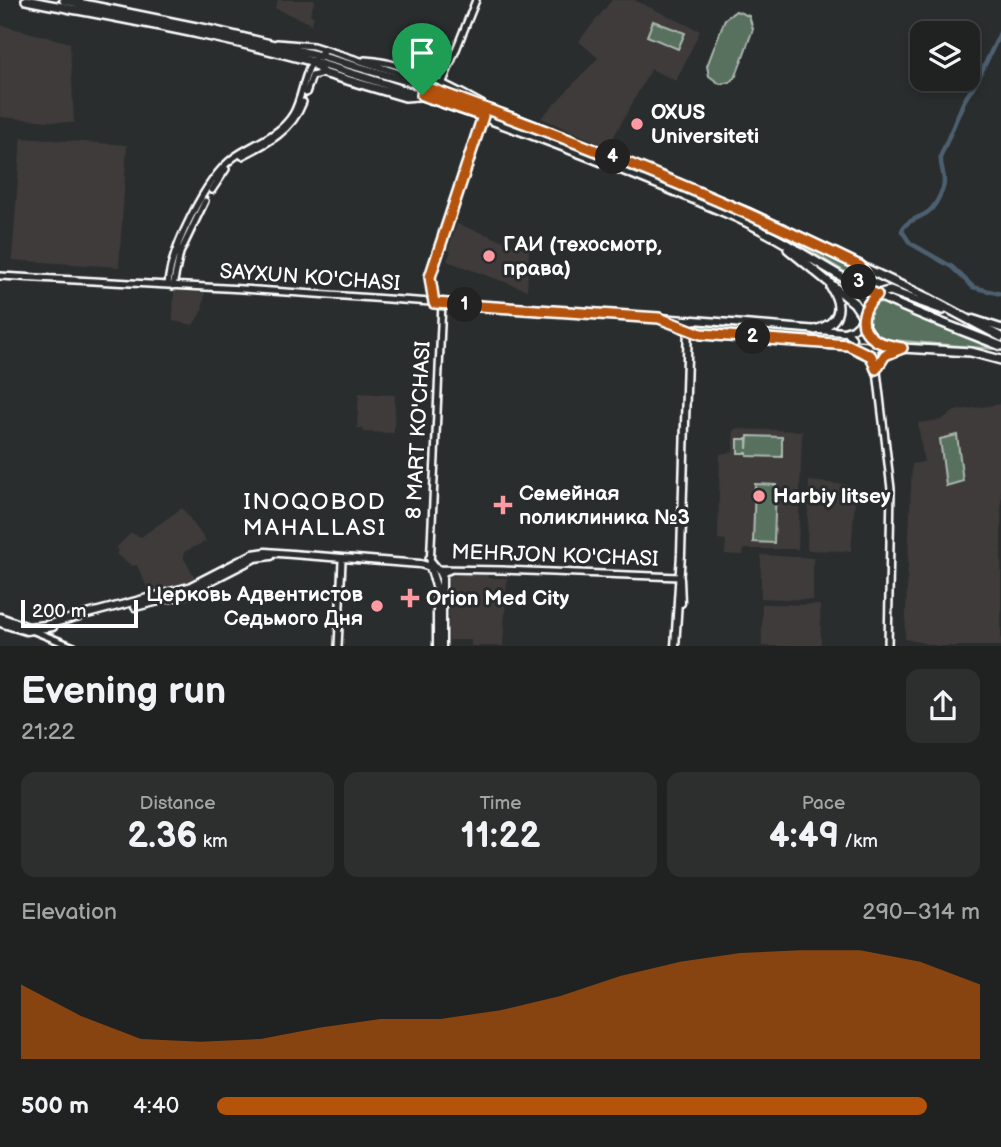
<!DOCTYPE html>
<meta charset="utf-8">
<style>
body{margin:0;font-family:"Balsamiq Sans",sans-serif;background:#2d2f2f;color:#f1f3f6;height:100vh;display:flex;flex-direction:column;font-size:26px;white-space:nowrap}
*{box-sizing:border-box;margin:0}
p{font-size:23px;color:#a2a4a5}
.icon{flex:none;width:38px;height:38px;fill:none;stroke:currentColor;stroke-width:2;stroke-linecap:round;stroke-linejoin:round}
.map{position:relative;height:646px;overflow:hidden}
.sheet{display:flex;flex-direction:column;background:#202222;flex:1}
.sheet>*{flex:none}
.buttons{position:absolute;left:910px;top:21px;display:grid;gap:14px}
.buttons a{display:grid;place-items:center;width:70px;height:70px;border-radius:14px;background:#202222;box-shadow:0 4px 10px #0003,0 0 0 2px #3d3f40;font-size:35px}
.scale{position:absolute;left:21px;bottom:18px;width:117px;box-sizing:border-box;padding-left:7px;border:4px solid #fff;border-top:0;font-size:19px;line-height:24px;white-space:nowrap;color:#fff;-webkit-text-stroke:5px #2a2d2e;paint-order:stroke}
.pin{position:absolute;display:grid;place-items:center;width:60px;height:60px;color:#fff;margin:-72px -30px;border-radius:50% 50% 50% 0;rotate:-45deg;box-shadow:0 0 7px #0007}
.pin .icon{rotate:45deg}
.km{position:absolute;width:35px;height:35px;margin:-18px;border-radius:50%;background:#222;color:#fff;font-size:19px;line-height:35px;text-align:center}
.round{display:grid;place-items:center;flex:none;width:74px;height:74px;border-radius:14px;background:#2d2f2f}
.headline{display:flex;align-items:center;justify-content:space-between;height:119px;padding:0 21px}
h1{font-size:38px;font-weight:700;line-height:52px}
.stats{display:grid;grid-template-columns:repeat(3,1fr);gap:10px;height:119px;padding:7px 21px}
.stats div{display:grid;align-content:center;border-radius:14px;background:#2d2f2f;text-align:center}
.stats b{font-size:35px;font-weight:700}
.stats small{font-size:19px;font-weight:400}
.stats p{font-size:19px}
.chart{height:196px;padding:14px 21px}
.chart p{display:flex;justify-content:space-between}
.chart svg{width:100%;height:126px;margin-top:7px;fill:#b45309;opacity:.7}
ul{padding:0 21px;list-style:none;font-size:23px}
li{display:grid;grid-template-columns:112px 84px 1fr;align-items:center;height:52px}
li i{height:18px;border-radius:9px;background:#b45309}
.map>svg:first-child{display:block}
.built{fill:#3f3b3b}
.green{fill:#58715f;stroke:#acb8af;stroke-width:2}
.lines{fill:none;stroke-linecap:round;stroke-linejoin:round}
.canal{stroke:#4d6070;stroke-width:4.5}
.tertiary-casing{stroke:#fff;stroke-width:10}
.secondary-casing{stroke:#fff;stroke-width:11}
.primary-casing{stroke:#fff;stroke-width:12}
.tertiary{stroke:#2a2d2e;stroke-width:5}
.secondary{stroke:#2a2d2e;stroke-width:6}
.primary{stroke:#2a2d2e;stroke-width:7}
.route-casing{stroke:#fff;stroke-width:14}
.route{stroke:#b45309;stroke-width:9}
.poi-dot{fill:#ff9aa2;stroke:#2a2d2e;stroke-width:2.5}
.labels{text-anchor:middle;stroke-width:6;stroke-linejoin:round;paint-order:stroke}
.poi-label{font-size:21px;font-weight:bold;fill:#fff;stroke:#2a2d2e;text-anchor:start}
.street-label{font-size:21px;fill:#fff;stroke:#2a2d2e}
.neighbourhood-label{font-size:23px;letter-spacing:2px;fill:#fff;stroke:#2a2d2e}
</style>
<div class="map">
<svg width="1001" height="647" viewBox="0 0 1001 647">
<rect width="100%" height="100%" fill="#2a2d2e"/>
<filter id="ink" filterUnits="userSpaceOnUse"><feTurbulence type="fractalNoise" baseFrequency=".0143" numOctaves="2"/><feDisplacementMap in="SourceGraphic" scale="14" xChannelSelector="R" yChannelSelector="G"/><feConvolveMatrix kernelMatrix="1 2 1 2 8 2 1 2 1" color-interpolation-filters="sRGB"/></filter>
<g filter="url(#ink)">
<!-- built -->
<path class="built" d="M278,0H315L310,14L314,17L311,24L275,8Z
M612,0H634L700,31L676,81L651,69L608,147L541,118L598,58L579,41Z
M0,25L70,43L74,123L0,117Z
M21,138L127,145L119,267L12,260Z
M457,224L529,250L527,290L447,261L451,251L448,250Z
M174,291L205,293L202,311L193,325L173,321Z
M359,393L395,395L394,433L363,432V428H357Z
M1001,404V646H938L905,639L912,464L924,462L918,423L941,420L955,411Z
M734,429L802,431L798,549H744L743,555L725,554L726,540L718,539L720,454L733,452Z
M809,481L847,485L855,500L851,551L807,550Z
M182,508L206,541L184,552V559L198,583L151,596L137,565L132,566L116,554L118,551L116,548L131,533L141,537Z
M761,555L813,558V600L761,598Z
M487,574L488,578H507L503,646H471V640H449V576Z
M762,604L820,605L821,646H762Z"/>
<!-- green -->
<path class="green" d="M736,11L749,16L753,29L736,76L730,82L720,84L709,76L707,66L725,19Z
M653,21L685,33L678,49L647,36Z
M764,223L860,272L863,277L857,279Z
M876,300L993,349L881,339C866,328 865,314 876,300Z
M694,326L848,334L850,336L848,341L702,332Z
M957,435L963,481L946,486L940,439Z
M748,436L782,437V457L747,456V453H738V439H747V449Z
M755,484L776,485L774,543L753,542Z"/>
<g class="lines">
<!-- canal -->
<path class="canal" d="M1001,31L978,79L964,101L941,155C939,166 947,177 943,188C940,196 935,207 928,212C919,219 905,220 902,231L910,243L952,267L973,287L1001,294"/>
<!-- tertiary casing -->
<g class="tertiary-casing">
<path id="tertiary" d="M277,43L313,46L396,72L408,79
M365,60C402,61 450,86 482,104
M439,92L476,0
M306,93L312,76L323,73
M242,156C268,143 292,131 303,102
M212,190L226,169
M0,276L243,289L694,320
M168,285C170,251 205,179 233,158C253,143 279,137 293,114C305,95 303,57 327,50
M173,286L180,253L205,201
M434,303L430,277L483,116
M665,320L687,328
M874,346L891,489L888,647
M429,558L438,569L502,570L679,577
M430,567L442,303
M34,631L74,647
M338,647L342,561"/>
</g>
<!-- secondary casing -->
<g class="secondary-casing">
<path id="secondary" d="M973,319L1001,328
M687,328L701,334L890,347
M847,332L852,338L848,345L871,356L876,369
M876,369L885,355L902,348
M430,567L437,589V647
M442,578L443,572L449,570
M680,579L681,603
M135,607L183,595L255,558L271,556
M0,617L28,627L46,625L189,587L253,554L266,552L420,564L438,569L442,578V647
M0,623L26,631L53,627
M675,647L681,554L688,325L694,320L844,332L853,329L862,321"/>
</g>
<!-- primary casing -->
<g class="primary-casing">
<path id="primary" d="M26,0C121,19 217,35 310,61C452,102 590,155 726,213C774,233 815,263 860,287C905,310 954,327 1001,346
M64,0L216,31L316,55L414,83L522,121L747,212L930,299L1001,337
M312,62L323,73L405,97L418,96
M788,249L854,303L862,315
M853,282L864,279L865,274L860,267
M943,310L890,291C873,293 864,305 862,321L873,339L887,345L902,348L971,352L1001,360
M815,330C839,324 844,308 831,288"/>
</g>
<!-- tertiary -->
<use href="#tertiary" class="tertiary"/>
<!-- secondary -->
<use href="#secondary" class="secondary"/>
<!-- primary -->
<use href="#primary" class="primary"/>
</g>
</g>
<g class="lines" filter="url(#ink)">
<!-- route casing -->
<g class="route-casing">
<path id="route" d="M423,86C572,139 718,196 860,266L865,274L864,279L858,282L850,281L877,295C863,307 856,326 874,339C881,345 893,346 902,348L885,355L876,369L871,356L848,345L701,334L659,318L434,303L430,277L483,116L422,95Z"/>
</g>
<!-- route -->
<use href="#route" class="route"/>
</g>
<!-- markers -->
<g class="poi-dot">
<circle cx="637" cy="124" r="7"/>
<circle cx="489" cy="256" r="7"/>
<circle cx="759" cy="496" r="7"/>
<path d="M499.5 494.5h7v7h7v7h-7v7h-7v-7h-7v-7h7z"/>
<path d="M406.5 587.5h7v7h7v7h-7v7h-7v-7h-7v-7h7z"/>
<circle cx="377" cy="606" r="7"/>
</g>
<g class="labels">
<!-- poi labels -->
<g class="poi-label">
<text x="651" y="119">OXUS<tspan x="651" dy="24">Universiteti</tspan></text>
<text x="503" y="251">ГАИ (техосмотр,<tspan x="503" dy="24">права)</tspan></text>
<text x="519" y="500">Семейная<tspan x="519" dy="24">поликлиника №3</tspan></text>
<text x="773" y="503">Harbiy litsey</text>
<text x="363" y="601" text-anchor="end">Церковь Адвентистов<tspan x="363" dy="24">Седьмого Дня</tspan></text>
<text x="426" y="605">Orion Med City</text>
</g>
<!-- street labels -->
<g class="street-label">
<text transform="translate(310 277) rotate(4)" y="7">SAYXUN KO'CHASI</text>
<text transform="translate(418 430) rotate(-87)" y="7">8 MART KO'CHASI</text>
<text transform="translate(555 555) rotate(2)" y="7">MEHRJON KO'CHASI</text>
</g>
<!-- neighbourhood labels -->
<g class="neighbourhood-label">
<text x="315" y="509">INOQOBOD<tspan x="315" dy="26">MAHALLASI</tspan></text>
</g>
</g>
</svg>
<div class="buttons">
<a><svg class="icon" aria-label="layers" viewBox="0 0 24 24"><path d="M12 4l9 5-9 5-9-5zM3 14l9 5 9-5"/></svg></a>
</div>
<div class="scale">200 m</div>
<div class="pin" style="left:422px;top:95px;background:#1e9e55"><svg class="icon" aria-label="arrive" viewBox="0 0 24 24"><path d="M6 21V4h12l-3 4 3 4H6"/></svg></div>
<b class="km" style="left:465px;top:305px">1</b>
<b class="km" style="left:753px;top:337px">2</b>
<b class="km" style="left:859px;top:282px">3</b>
<b class="km" style="left:613px;top:157px">4</b>
</div>
<section class="sheet">
<div class="headline"><div><h1>Evening run</h1><p>21:22</p></div><a class="round"><svg class="icon" aria-label="share" viewBox="0 0 24 24"><path d="M12 15V3M7 8l5-5 5 5M5 13v7h14v-7"/></svg></a></div>
<div class="stats">
<div><p>Distance</p><b>2.36<small> km</small></b></div>
<div><p>Time</p><b>11:22</b></div>
<div><p>Pace</p><b>4:49<small> /km</small></b></div>
</div>
<div class="chart"><p><span>Elevation</span>290–314 m</p>
<svg viewBox="0 0 160 44" preserveAspectRatio="none"><path d="M0 44V18L10 29L20 37L30 38L40 37L50 33L60 30L70 30L80 27L90 22L100 15L110 10L120 7L130 6L140 6L150 10L160 18V44z"/></svg>
</div>
<ul>
<li><b>500 m</b>4:40<i style="width:93%"></i></li>
</ul>
</section>
